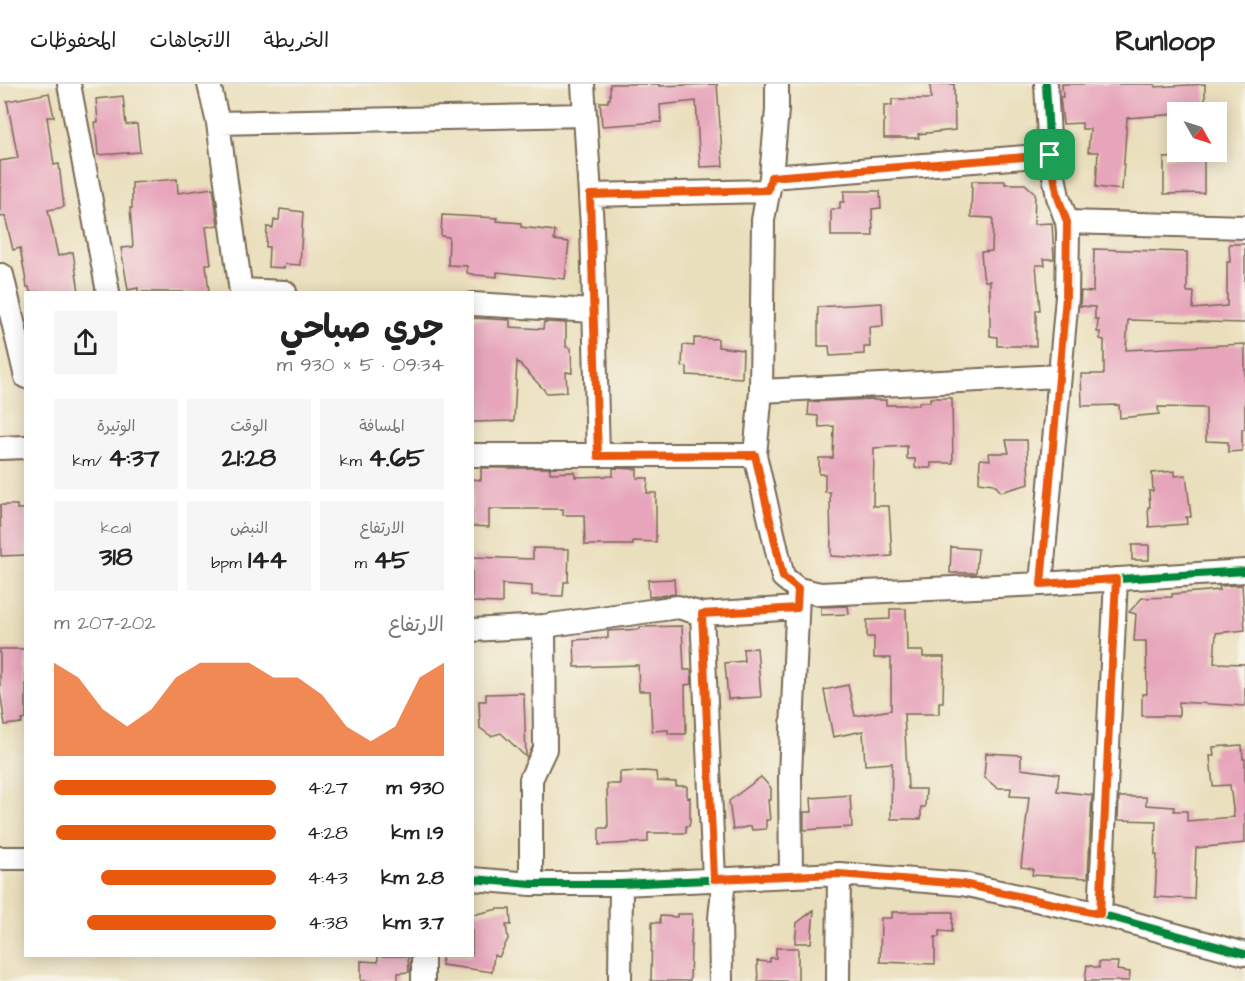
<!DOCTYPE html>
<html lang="ar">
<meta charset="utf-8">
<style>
body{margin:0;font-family:"Architects Daughter","Playpen Sans Arabic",sans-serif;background:#f6f6f6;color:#222;direction:rtl;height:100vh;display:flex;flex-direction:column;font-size:22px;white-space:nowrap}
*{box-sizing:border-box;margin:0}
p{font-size:20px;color:#767676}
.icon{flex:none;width:33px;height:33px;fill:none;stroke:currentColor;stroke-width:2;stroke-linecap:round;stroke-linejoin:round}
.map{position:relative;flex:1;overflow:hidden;direction:ltr}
.side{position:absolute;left:24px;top:207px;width:450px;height:666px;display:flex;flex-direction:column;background:#fff;border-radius:0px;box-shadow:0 3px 15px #0003;direction:rtl}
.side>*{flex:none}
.needle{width:39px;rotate:129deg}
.buttons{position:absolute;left:1167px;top:18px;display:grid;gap:12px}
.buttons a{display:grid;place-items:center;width:60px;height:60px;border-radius:0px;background:#fff;box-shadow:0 3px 15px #0003;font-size:30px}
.pin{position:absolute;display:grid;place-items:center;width:51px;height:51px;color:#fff;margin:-26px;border-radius:12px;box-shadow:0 3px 9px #0006}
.round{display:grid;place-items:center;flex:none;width:63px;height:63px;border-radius:0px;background:#f6f6f6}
.headline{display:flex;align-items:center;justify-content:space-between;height:102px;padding:0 30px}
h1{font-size:33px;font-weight:700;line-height:45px}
.stats{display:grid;grid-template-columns:repeat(3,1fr);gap:9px;height:102px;padding:6px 30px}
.stats div{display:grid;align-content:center;border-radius:0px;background:#f6f6f6;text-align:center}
.stats b{font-size:26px;font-weight:700}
.stats small{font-size:16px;font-weight:400}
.stats p{font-size:16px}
.chart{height:168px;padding:12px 30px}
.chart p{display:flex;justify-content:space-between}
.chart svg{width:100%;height:108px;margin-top:6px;fill:#ea580c;opacity:.7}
ul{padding:0 30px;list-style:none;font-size:20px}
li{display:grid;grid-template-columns:96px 72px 1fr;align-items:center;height:45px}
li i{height:15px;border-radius:8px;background:#ea580c}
header{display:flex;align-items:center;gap:36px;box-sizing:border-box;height:84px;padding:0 30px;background:#fff;border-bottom:2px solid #e0e0e0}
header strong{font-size:28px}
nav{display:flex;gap:33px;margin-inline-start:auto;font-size:21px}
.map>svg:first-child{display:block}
.building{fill:#e7a5bb}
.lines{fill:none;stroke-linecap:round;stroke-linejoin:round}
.minor-casing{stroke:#786955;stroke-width:26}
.minor{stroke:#fff;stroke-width:22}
.cycleway-casing{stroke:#f7f3e8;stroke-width:11}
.cycleway{stroke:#00873e;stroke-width:8}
.route-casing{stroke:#fff;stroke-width:12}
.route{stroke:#ea580c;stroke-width:8}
</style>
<header>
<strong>Runloop</strong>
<nav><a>الخريطة</a><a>الاتجاهات</a><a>المحفوظات</a></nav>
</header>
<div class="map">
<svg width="1245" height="897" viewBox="0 0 1245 897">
<rect width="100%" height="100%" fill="#f7f3e8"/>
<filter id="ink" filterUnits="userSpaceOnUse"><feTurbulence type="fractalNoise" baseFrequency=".0167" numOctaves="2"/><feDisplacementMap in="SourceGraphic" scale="12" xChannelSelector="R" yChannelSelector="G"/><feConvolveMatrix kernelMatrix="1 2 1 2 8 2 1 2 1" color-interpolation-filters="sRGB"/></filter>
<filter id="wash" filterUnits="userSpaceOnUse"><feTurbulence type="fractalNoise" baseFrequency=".008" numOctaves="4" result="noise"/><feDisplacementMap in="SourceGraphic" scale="24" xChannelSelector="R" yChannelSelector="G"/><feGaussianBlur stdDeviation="1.35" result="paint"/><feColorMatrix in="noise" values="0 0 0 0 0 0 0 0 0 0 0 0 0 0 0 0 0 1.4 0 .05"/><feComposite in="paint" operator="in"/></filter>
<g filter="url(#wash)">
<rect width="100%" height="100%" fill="#eadfbc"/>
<g id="blocks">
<!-- building -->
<path class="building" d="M610,0H659V2L717,0L723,82L700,83L696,17L660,21L661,38L602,42L600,18H608V15H610Z
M930,0H954L955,46L918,50L919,54H884V21H892V15H931Z
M1062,0H1155V3L1205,0V28H1178V30L1127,34L1122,106L1096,103L1098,68H1088L1090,45H1082V39L1063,40L1060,13H1063Z
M49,9L54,33H47L54,81L59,80L64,123L48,126L58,172L73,168L79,208H30L29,203H27L20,164L13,166L5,132L0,133V77L18,74L7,17Z
M123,12L126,41L137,40L140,68L98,71L95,38H98L96,15Z
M1204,73V109L1164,110V74Z
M177,95L178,109L213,104L218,141L206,143L211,180H206L209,208H138V204L128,206L121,164L133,163L130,124H132V99Z
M972,97H1005V100H1025L1035,109L1034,140L1052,139L1054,175H1044L1045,181H1036L1040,226H1036V262H997V253L990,252V197H985L983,191L981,168L992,167L993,134L971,133Z
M844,107H880L881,124L872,125L873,152H831V125H840V118H844Z
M280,125L303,128L300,181L285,180L284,184L268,183L269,163H266L267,143L273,144L274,136H279Z
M442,131L498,134L497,137L521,139V143L555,147L554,156L569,158L565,195L497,188V193L476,191L467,189V182L448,181L449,153L441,152Z
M1229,160H1245V239L1128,236L1126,266L1245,260V345H1242V367L1228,368V358L1206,357V324L1158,323L1159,330L1120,334L1119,321L1082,322L1081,290H1104V256L1100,255V248H1097L1098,235H1095V223L1080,222L1081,207L1093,208L1094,165L1187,168V208H1194L1193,225L1227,222V178H1230Z
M882,219L883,242L869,243L870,263H864V270L830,272L829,262H818V223Z
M472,234L510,236V243L543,245L544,238L566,239V263L571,264L572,289L566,288L567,308L547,309L517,277L514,337L472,338Z
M694,254L718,255V263L743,266L742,294L687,291V283L682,282L683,261L694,262Z
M930,314H952L953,379H931V384H915V375H907V362L874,364L873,422H889L892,472L865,474L831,472L830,408H825V390H819V374H833L834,342L819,343L818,332L808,331L809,318L873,315V316H886V321H919V318H930Z
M1006,356H1027L1029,400L1001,408L994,400L979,398L980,375L990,376L989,369H1009Z
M481,384H550V389L575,388V393L613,392V384L637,385V394H648L647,409H656V458L633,457V461H585L584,431H563V425H489V443L472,442V395L481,396Z
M1175,387V392L1186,391L1191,433H1186L1187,440L1149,443L1148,423H1150L1149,407H1153L1152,389Z
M0,421H17V425H26V471L1,472Z
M1132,461H1149V476H1132Z
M951,463L978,465L976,489H950Z
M533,464L569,465L568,498H564L563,512L532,511V502L502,500V519L472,518V473L533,475Z
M674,495L675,510L649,513L648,496Z
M1242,501L1245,546L1216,549L1214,579L1245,580V622L1179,618V632H1142V610H1147L1146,557H1134L1136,530L1129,528L1142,514L1172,513V510L1220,506L1219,502Z
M848,522L849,530L821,531V523Z
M890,525H906L907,567H923V573H944L943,618H939V630H904L908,705H926L925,723H921V735H891L892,679L865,681L863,647L833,653L824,606L848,601L855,632L891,626V574H874V553H867V536L890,535Z
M682,542L684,586H691L692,600L685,601L686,650H668V646L652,647L650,607H639L638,581L575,583L574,556L608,554V547L640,545V543Z
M757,564L761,613L728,615L725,579L744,577L743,565Z
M0,565H26V635L22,636V639L5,641L0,607Z
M523,609L524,613L526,673L501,649L491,652L480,644L479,617H486V610Z
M1242,661L1243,675H1245V759L1196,764L1194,815L1155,813L1157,771H1155L1156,737L1118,736L1119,713H1146V721L1174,723V727H1187V737L1234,733L1230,701L1213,702L1210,672H1214L1213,663Z
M986,669L1021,671V685L1059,690L1057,707L1092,711L1088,794L1032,791L1033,785L1021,783L1029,713L1010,712L1011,704H997L984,693Z
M644,687L656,688L657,697L676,698V702H687V714L690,713V738L689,742H686V749H648V758L599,761V744H608L607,700H620V688Z
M761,693L771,704V716H768L770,736H766V745L752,746L751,742L733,746L729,717Z
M850,711L852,743L804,746V728H812L811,714Z
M498,825H510L511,841H506L508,855L499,873L494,871L492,888L442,881V872H472V831Z
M814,826L811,859H795L797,839Z
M892,828H953L952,848L939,847V853H935V880L880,878L881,834H892Z
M677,830H692L690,897H651L652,838L660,839V832L677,833Z
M776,864H798V897H758L757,877L770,878V874H776Z
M378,872H408L409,888L398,889V897H361V877L378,878Z
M1099,878H1118L1117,886L1130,888L1129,897H1085L1087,881L1099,884Z"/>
</g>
</g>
<g filter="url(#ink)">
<use href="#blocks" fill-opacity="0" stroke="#786955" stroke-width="1.5"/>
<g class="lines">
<!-- minor casing -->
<g class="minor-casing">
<path id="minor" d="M69,0L108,208
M209,0L218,39L241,208
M583,0L592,143L598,371
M1046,0L1050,71L1058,113L1067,138L1068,148L1067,213L1041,500L1245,487
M218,39L585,31
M771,93L1050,71
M590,111L768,107
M1067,138L1245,143
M2,191L26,293
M241,206L285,208
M472,220L594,227
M761,307L1059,292
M0,364L26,363
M472,371H755L761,307L763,136L771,93L777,26V0
M755,371L783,493L798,505L820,510L1041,500
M472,546L544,542L678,523L702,530
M0,774H26
M791,792L790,691L798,510
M472,795L531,800H621L839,790L963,800L1100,830L1245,870
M714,795L702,530L797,524
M531,800V695L545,665L544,542
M1100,830L1116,495
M423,872V897
M620,897L621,800
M721,897L720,834L724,795
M838,897L839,790"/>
</g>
<!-- minor -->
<use href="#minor" class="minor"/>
<!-- cycleway casing -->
<g class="cycleway-casing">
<path id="cycleway" d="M1046,0L1050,71L1058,113L1067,138L1068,148L1067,213L1041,500L1245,487
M472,795L531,800H621L839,790L963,800L1100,830L1245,870"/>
</g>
<!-- cycleway -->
<use href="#cycleway" class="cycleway"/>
</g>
</g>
<g class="lines" filter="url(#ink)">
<!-- route casing -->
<g class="route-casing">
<path id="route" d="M1050,71L1058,113L1067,138L1066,213L1041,500L1116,495L1100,830L963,800L839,790L714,795L702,530L797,524L798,505L783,493L755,371L598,372L590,111L768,106L771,93Z"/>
</g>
<!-- route -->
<use href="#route" class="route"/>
</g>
</svg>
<div class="buttons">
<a><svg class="needle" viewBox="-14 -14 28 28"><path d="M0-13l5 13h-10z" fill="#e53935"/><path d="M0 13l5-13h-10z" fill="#767676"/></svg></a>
</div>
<div class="pin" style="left:1050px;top:71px;background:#1e9e55"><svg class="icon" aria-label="arrive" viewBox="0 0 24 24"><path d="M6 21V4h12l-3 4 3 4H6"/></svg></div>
<section class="side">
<div class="headline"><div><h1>جري صباحي</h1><p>09:34 · 5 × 930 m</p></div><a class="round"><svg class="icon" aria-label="share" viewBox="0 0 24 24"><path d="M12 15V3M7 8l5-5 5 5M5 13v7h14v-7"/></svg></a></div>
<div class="stats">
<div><p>المسافة</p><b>4.65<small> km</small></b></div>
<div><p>الوقت</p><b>21:28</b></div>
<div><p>الوتيرة</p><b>4:37<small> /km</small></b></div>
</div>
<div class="stats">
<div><p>الارتفاع</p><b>45<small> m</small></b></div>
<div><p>النبض</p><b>144<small> bpm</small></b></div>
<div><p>kcal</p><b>318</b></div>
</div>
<div class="chart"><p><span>الارتفاع</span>202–207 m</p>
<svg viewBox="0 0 160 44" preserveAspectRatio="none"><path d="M0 44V6L10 12L20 25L30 32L40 25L50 12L60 6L70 6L80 6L90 12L100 12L110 19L120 32L130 38L140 32L150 12L160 6V44z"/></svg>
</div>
<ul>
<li><b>930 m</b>4:27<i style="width:100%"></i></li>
<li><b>1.9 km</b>4:28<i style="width:99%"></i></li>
<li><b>2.8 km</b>4:43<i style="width:79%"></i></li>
<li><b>3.7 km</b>4:38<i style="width:85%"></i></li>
</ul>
</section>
</div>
